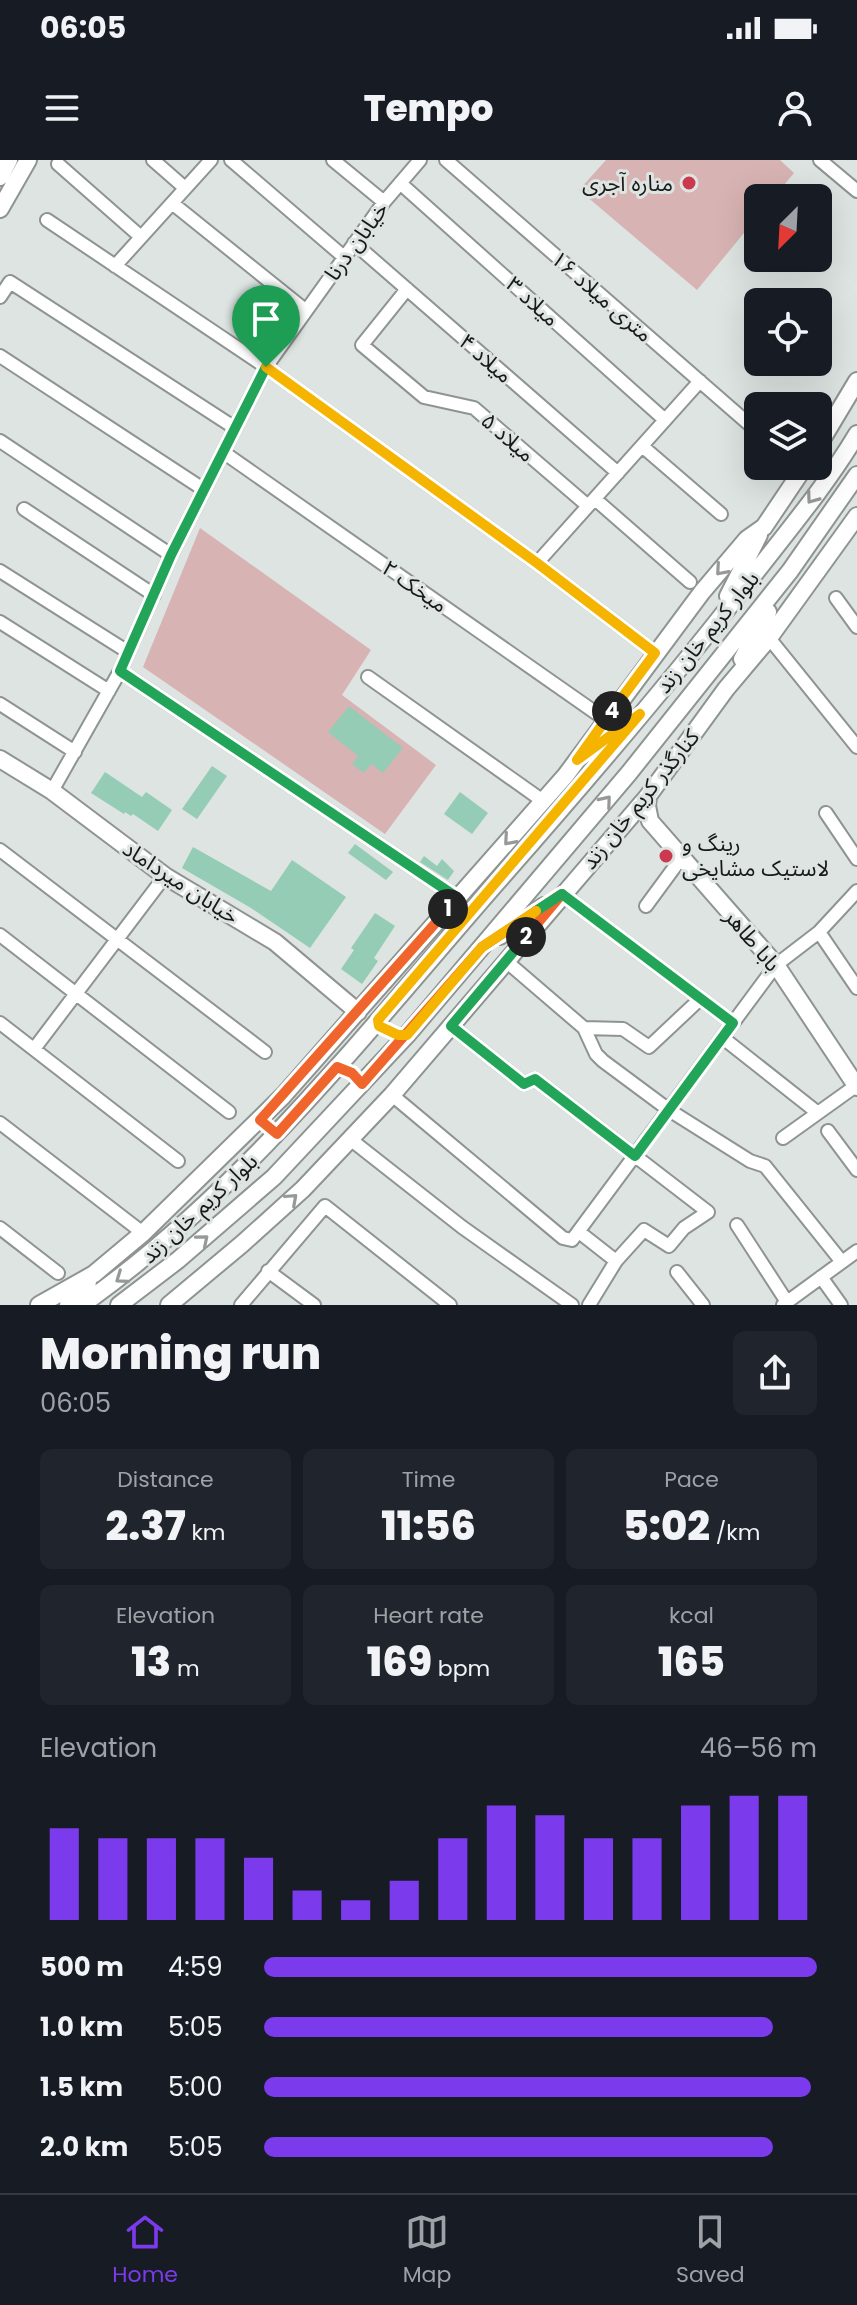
<!DOCTYPE html>
<meta charset="utf-8">
<style>
body{margin:0;font-family:Poppins,"Noto Sans Arabic",sans-serif;background:#20242c;color:#f1f3f6;height:100vh;display:flex;flex-direction:column;font-size:30px;white-space:nowrap}
*{box-sizing:border-box;margin:0}
p{font-size:26px;color:#9ea1a6}
.icon{flex:none;width:44px;height:44px;fill:none;stroke:currentColor;stroke-width:2;stroke-linecap:round;stroke-linejoin:round}
.map{position:relative;height:1145px;overflow:hidden}
.drawer{display:flex;flex-direction:column;background:#171b24;flex:1}
.drawer>*{flex:none}
.needle{width:52px;rotate:204deg}
.tools{position:absolute;left:744px;top:24px;display:grid;gap:16px}
.tools a{display:grid;place-items:center;width:88px;height:88px;border-radius:12px;background:#171b24;box-shadow:0 8px 32px #0002;font-size:40px}
.pin{position:absolute;display:grid;place-items:center;width:68px;height:68px;color:#fff;margin:-82px -34px;border-radius:50% 50% 50% 0;rotate:-45deg;box-shadow:0 0 8px #0007}
.pin .icon{rotate:45deg}
.km{position:absolute;width:40px;height:40px;margin:-20px;border-radius:50%;background:#222;color:#fff;font-size:22px;line-height:40px;text-align:center}
.round{display:grid;place-items:center;flex:none;width:84px;height:84px;border-radius:12px;background:#20242c}
.head{display:flex;align-items:center;justify-content:space-between;height:136px;padding:0 40px}
h1{font-size:44px;font-weight:800;line-height:60px}
.figures{display:grid;grid-template-columns:repeat(3,1fr);gap:12px;height:136px;padding:8px 40px}
.figures div{display:grid;align-content:center;border-radius:12px;background:#20242c;text-align:center}
.figures b{font-size:40px;font-weight:800}
.figures small{font-size:22px;font-weight:400}
.figures p{font-size:22px}
.chart{height:224px;padding:16px 40px}
.chart p{display:flex;justify-content:space-between}
.chart svg{width:100%;height:144px;margin-top:8px;stroke:#7c3aed;stroke-width:6}
ul{padding:0 40px;list-style:none;font-size:26px}
li{display:grid;grid-template-columns:128px 96px 1fr;align-items:center;height:60px}
li i{height:20px;border-radius:10px;background:#7c3aed}
.status{display:flex;justify-content:space-between;align-items:center;height:56px;padding:0 40px;background:#171b24;direction:ltr}
.status svg{height:22px;fill:currentColor}
header{display:flex;justify-content:space-between;align-items:center;height:104px;padding:0 40px;background:#171b24;font-size:36px;font-weight:800}
.tabs{display:flex;justify-content:space-around;align-items:center;height:112px;border-top:2px solid #363941;background:#171b24;font-size:22px;color:#9ea1a6}
.tabs a{display:grid;justify-items:center;gap:4px}
.tabs .active{color:#7c3aed}
.map>svg:first-child{display:block}
.green{fill:#d8b3b3}
.building{fill:#95ccb5}
.lines{fill:none;stroke-linecap:round;stroke-linejoin:round}
.street-casing{stroke:#8e9492;stroke-width:16}
.secondary-casing{stroke:#8e9492;stroke-width:20}
.street{stroke:#fff;stroke-width:12}
.secondary{stroke:#fff;stroke-width:16}
.oneway{stroke:#979898}
.split-1-casing{stroke:#fff;stroke-width:16}
.split-2-casing{stroke:#fff;stroke-width:16}
.split-3-casing{stroke:#fff;stroke-width:16}
.split-4-casing{stroke:#fff;stroke-width:16}
.split-5-casing{stroke:#fff;stroke-width:16}
.split-1{stroke:#22a559;stroke-width:10}
.split-2{stroke:#f0652b;stroke-width:10}
.split-3{stroke:#22a559;stroke-width:10}
.split-4{stroke:#f5b400;stroke-width:10}
.split-5{stroke:#f5b400;stroke-width:10}
.poi-dot{fill:#ca394d;stroke:#dde4e1;stroke-width:3}
.labels{text-anchor:middle;stroke-width:6;stroke-linejoin:round;paint-order:stroke}
.poi-label{font-size:22px;fill:#181a19;stroke:#dde4e1;text-anchor:end}
.street-label{font-size:22px;fill:#181a19;stroke:#dde4e1}
</style>
<div class="status"><b>06:05</b><svg viewBox="0 0 49 12"><path d="M0 12V9h3v3zM5 12V6h3v6zM10 12V3h3v9zM15 12V0h3v12zM26 1h20v11H26zM47 4h2v5h-2z"/></svg></div>
<header><svg class="icon" aria-label="menu" viewBox="0 0 24 24"><path d="M4 6h16M4 12h16M4 18h16"/></svg>Tempo<svg class="icon" aria-label="person" viewBox="0 0 24 24"><circle cx="12" cy="8" r="4"/><path d="M4 21q1-7 8-7t8 7"/></svg></header>
<div class="map">
<svg width="857" height="1145" viewBox="0 0 857 1145">
<rect width="100%" height="100%" fill="#dde4e1"/>
<!-- green -->
<path class="green" d="M606,0H780L794,13L773,38H758V56L697,130L579,30Z
M200,368L371,490L342,535L436,605L385,674L143,507Z"/>
<!-- building -->
<path class="building" d="M349,546L403,588L383,613L371,604L364,613L352,604L358,596L328,572Z
M212,606L227,616L197,659L182,649Z
M105,612L142,637L146,632L172,650L158,671L133,654L131,656L125,652L124,654L91,633Z
M460,632L488,653L472,674L444,654Z
M355,684L393,712L386,720L348,693Z
M193,687L271,731L292,700L346,737L310,788L251,748L182,708Z
M424,696L437,706L442,699L454,711L448,720L420,702Z
M375,753L395,766L374,798L378,801L362,824L341,809L354,790L351,788Z"/>
<g class="lines">
<!-- street casing -->
<g class="street-casing">
<path id="street" d="M153,0L185,28
M231,0L344,97
M333,0L384,42
M446,0L758,272
M820,0L857,31
M58,4L141,77
M400,23L665,260
M172,43L305,150
M47,60L266,207L537,403L655,493
M354,83L618,313
M115,106L211,0
M407,129L362,185L424,237L474,248L588,346
M0,137L10,122L235,268
M0,196L203,329
M0,281L171,395
M642,286L721,354
M223,292L606,560
M595,339L690,422
M24,349L154,435
M537,403L700,221
M0,411L128,492
M836,438L857,467
M0,462L109,531
M769,478L857,587
M120,511L458,738
M368,517L543,641
M0,544L75,592
M52,631L120,511L171,395L266,207L384,42L420,0
M826,653L857,699
M0,690L265,892
M562,734L733,863
M646,746L682,697
M819,772L857,828
M0,775L229,952
M506,801L584,868L596,894L603,901L669,950L750,1001L765,1006L842,1102
M0,863L178,1001
M451,866L524,924L535,919L708,1052L684,1068L669,1086L644,1070L616,1101L589,1145
M584,868L623,869L649,887L700,839
M723,878L818,953
M34,889L165,716
M392,935L563,1078L572,1080L776,805L819,772L857,731
M0,963L143,1073
M828,971L857,1010
M783,978L857,925
M350,979L462,1067L572,1145
M737,1065L787,1142
M0,1068L58,1113
M579,1072L616,1101
M268,1111L314,1145
M677,1112L703,1145
M821,1117L841,1145
M241,1145L325,1046L450,1145
M783,1145L857,1091"/>
</g>
<!-- secondary casing -->
<g class="secondary-casing">
<path id="secondary" d="M0,17L9,0
M0,49L28,0
M818,286L857,221
M728,436L759,375
M742,499L768,452
M0,599L52,631L165,716L275,782L358,852
M648,636L647,646L650,661L776,805L857,927
M500,776L544,746
M39,1145L94,1114L143,1073L283,936L566,615L702,432L747,379L764,367L805,306
M68,1145L88,1122
M82,1145C243,1031 364,875 493,727C581,627 668,526 749,421C786,373 826,326 857,274
M119,1145L178,1100L274,1017L407,875L629,613L790,411L857,315
M169,1145L242,1084L303,1029L392,935L648,636L726,529L769,478L857,356"/>
</g>
<!-- street -->
<use href="#street" class="street"/>
<!-- secondary -->
<use href="#secondary" class="secondary"/>
</g>
<!-- one-way arrows -->
<defs><path id="oneway-chevron" d="M-2-3.5L2.5 0L-2 3.5" fill="none" stroke-width="1.6" stroke-linecap="round" stroke-linejoin="round" transform="scale(2)"/></defs>
<g class="oneway">
<use href="#oneway-chevron" transform="translate(812 338) rotate(126)"/>
<use href="#oneway-chevron" transform="translate(721 410) rotate(131)"/>
<use href="#oneway-chevron" transform="translate(606 641) rotate(-50)"/>
<use href="#oneway-chevron" transform="translate(509 680) rotate(131)"/>
<use href="#oneway-chevron" transform="translate(292 1039) rotate(-42)"/>
<use href="#oneway-chevron" transform="translate(203 1080) rotate(-40)"/>
<use href="#oneway-chevron" transform="translate(121 1118) rotate(145)"/>
</g>
<g class="lines">
<!-- split-1 casing -->
<g class="split-1-casing">
<path id="split-1" d="M266,207L171,395L120,511L458,738L448,749"/>
</g>
<!-- split-2 casing -->
<g class="split-2-casing">
<path id="split-2" d="M448,749L260,960L277,974L337,907L352,913L362,924L482,787L562,734L526,777"/>
</g>
<!-- split-3 casing -->
<g class="split-3-casing">
<path id="split-3" d="M526,777L451,866L524,924L535,919L635,996L733,863L562,734L536,751"/>
</g>
<!-- split-4 casing -->
<g class="split-4-casing">
<path id="split-4" d="M536,751L482,787L407,875H398L379,866L378,860L640,554L577,600L612,551"/>
</g>
<!-- split-5 casing -->
<g class="split-5-casing">
<path id="split-5" d="M266,207L537,403L655,493L612,551"/>
</g>
<!-- split-1 -->
<use href="#split-1" class="split-1"/>
<!-- split-2 -->
<use href="#split-2" class="split-2"/>
<!-- split-3 -->
<use href="#split-3" class="split-3"/>
<!-- split-4 -->
<use href="#split-4" class="split-4"/>
<!-- split-5 -->
<use href="#split-5" class="split-5"/>
</g>
<!-- markers -->
<g class="poi-dot">
<circle cx="689" cy="23" r="8"/>
<circle cx="666" cy="696" r="8"/>
</g>
<g class="labels">
<!-- poi labels -->
<g class="poi-label">
<text x="673" y="31">مناره آجری</text>
<text x="682" y="691" text-anchor="start">رینگ و<tspan x="682" dy="25">لاستیک مشایخی</tspan></text>
</g>
<!-- street labels -->
<g class="street-label">
<text transform="translate(356 81) rotate(-54)" y="8">خیابان درنا</text>
<text transform="translate(602 136) rotate(41)" y="8">۱۶ متری میلاد</text>
<text transform="translate(533 141) rotate(42)" y="8">میلاد ۳</text>
<text transform="translate(486 198) rotate(41)" y="8">میلاد ۴</text>
<text transform="translate(508 277) rotate(41)" y="8">میلاد ۵</text>
<text transform="translate(415 426) rotate(35)" y="8">میخک ۲</text>
<text transform="translate(707 472) rotate(-51)" y="8">بلوار کریم خان زند</text>
<text transform="translate(640 639) rotate(-51)" y="8">کنارگذر کریم خان زند</text>
<text transform="translate(181 722) rotate(33)" y="8">خیابان میرداماد</text>
<text transform="translate(753 780) rotate(50)" y="8">بابا طاهر</text>
<text transform="translate(199 1048) rotate(-43)" y="8">بلوار کریم خان زند</text>
</g>
</g>
</svg>
<div class="tools">
<a><svg class="needle" viewBox="-14 -14 28 28"><path d="M0-13l5 13h-10z" fill="#e53935"/><path d="M0 13l5-13h-10z" fill="#9ea1a6"/></svg></a>
<a><svg class="icon" aria-label="locate" viewBox="0 0 24 24"><circle cx="12" cy="12" r="6"/><path d="M12 2v4M12 18v4M2 12h4M18 12h4"/></svg></a>
<a><svg class="icon" aria-label="layers" viewBox="0 0 24 24"><path d="M12 4l9 5-9 5-9-5zM3 14l9 5 9-5"/></svg></a>
</div>
<div class="pin" style="left:266px;top:207px;background:#1e9e55"><svg class="icon" aria-label="arrive" viewBox="0 0 24 24"><path d="M6 21V4h12l-3 4 3 4H6"/></svg></div>
<b class="km" style="left:448px;top:749px">1</b>
<b class="km" style="left:526px;top:777px">2</b>
<b class="km" style="left:612px;top:551px">4</b>
</div>
<section class="drawer">
<div class="head"><div><h1>Morning run</h1><p>06:05</p></div><a class="round"><svg class="icon" aria-label="share" viewBox="0 0 24 24"><path d="M12 15V3M7 8l5-5 5 5M5 13v7h14v-7"/></svg></a></div>
<div class="figures">
<div><p>Distance</p><b>2.37<small> km</small></b></div>
<div><p>Time</p><b>11:56</b></div>
<div><p>Pace</p><b>5:02<small> /km</small></b></div>
</div>
<div class="figures">
<div><p>Elevation</p><b>13<small> m</small></b></div>
<div><p>Heart rate</p><b>169<small> bpm</small></b></div>
<div><p>kcal</p><b>165</b></div>
</div>
<div class="chart"><p><span>Elevation</span>46–56 m</p>
<svg viewBox="0 0 160 44" preserveAspectRatio="none"><path d="M5 44V16M15 44V19M25 44V19M35 44V19M45 44V25M55 44V35M65 44V38M75 44V32M85 44V19M95 44V9M105 44V12M115 44V19M125 44V19M135 44V9M145 44V6M155 44V6"/></svg>
</div>
<ul>
<li><b>500 m</b>4:59<i style="width:100%"></i></li>
<li><b>1.0 km</b>5:05<i style="width:92%"></i></li>
<li><b>1.5 km</b>5:00<i style="width:99%"></i></li>
<li><b>2.0 km</b>5:05<i style="width:92%"></i></li>
</ul>
</section>
<nav class="tabs">
<a class="active"><svg class="icon" aria-label="home" viewBox="0 0 24 24"><path d="M3 11l9-7 9 7M6 9v11h12V9"/></svg>Home</a>
<a><svg class="icon" aria-label="map" viewBox="0 0 24 24"><path d="M3 6l6-2 6 2 6-2v14l-6 2-6-2-6 2zM9 4v14M15 6v14"/></svg>Map</a>
<a><svg class="icon" aria-label="saved" viewBox="0 0 24 24"><path d="M7 4h10v16l-5-4-5 4z"/></svg>Saved</a>
</nav>
